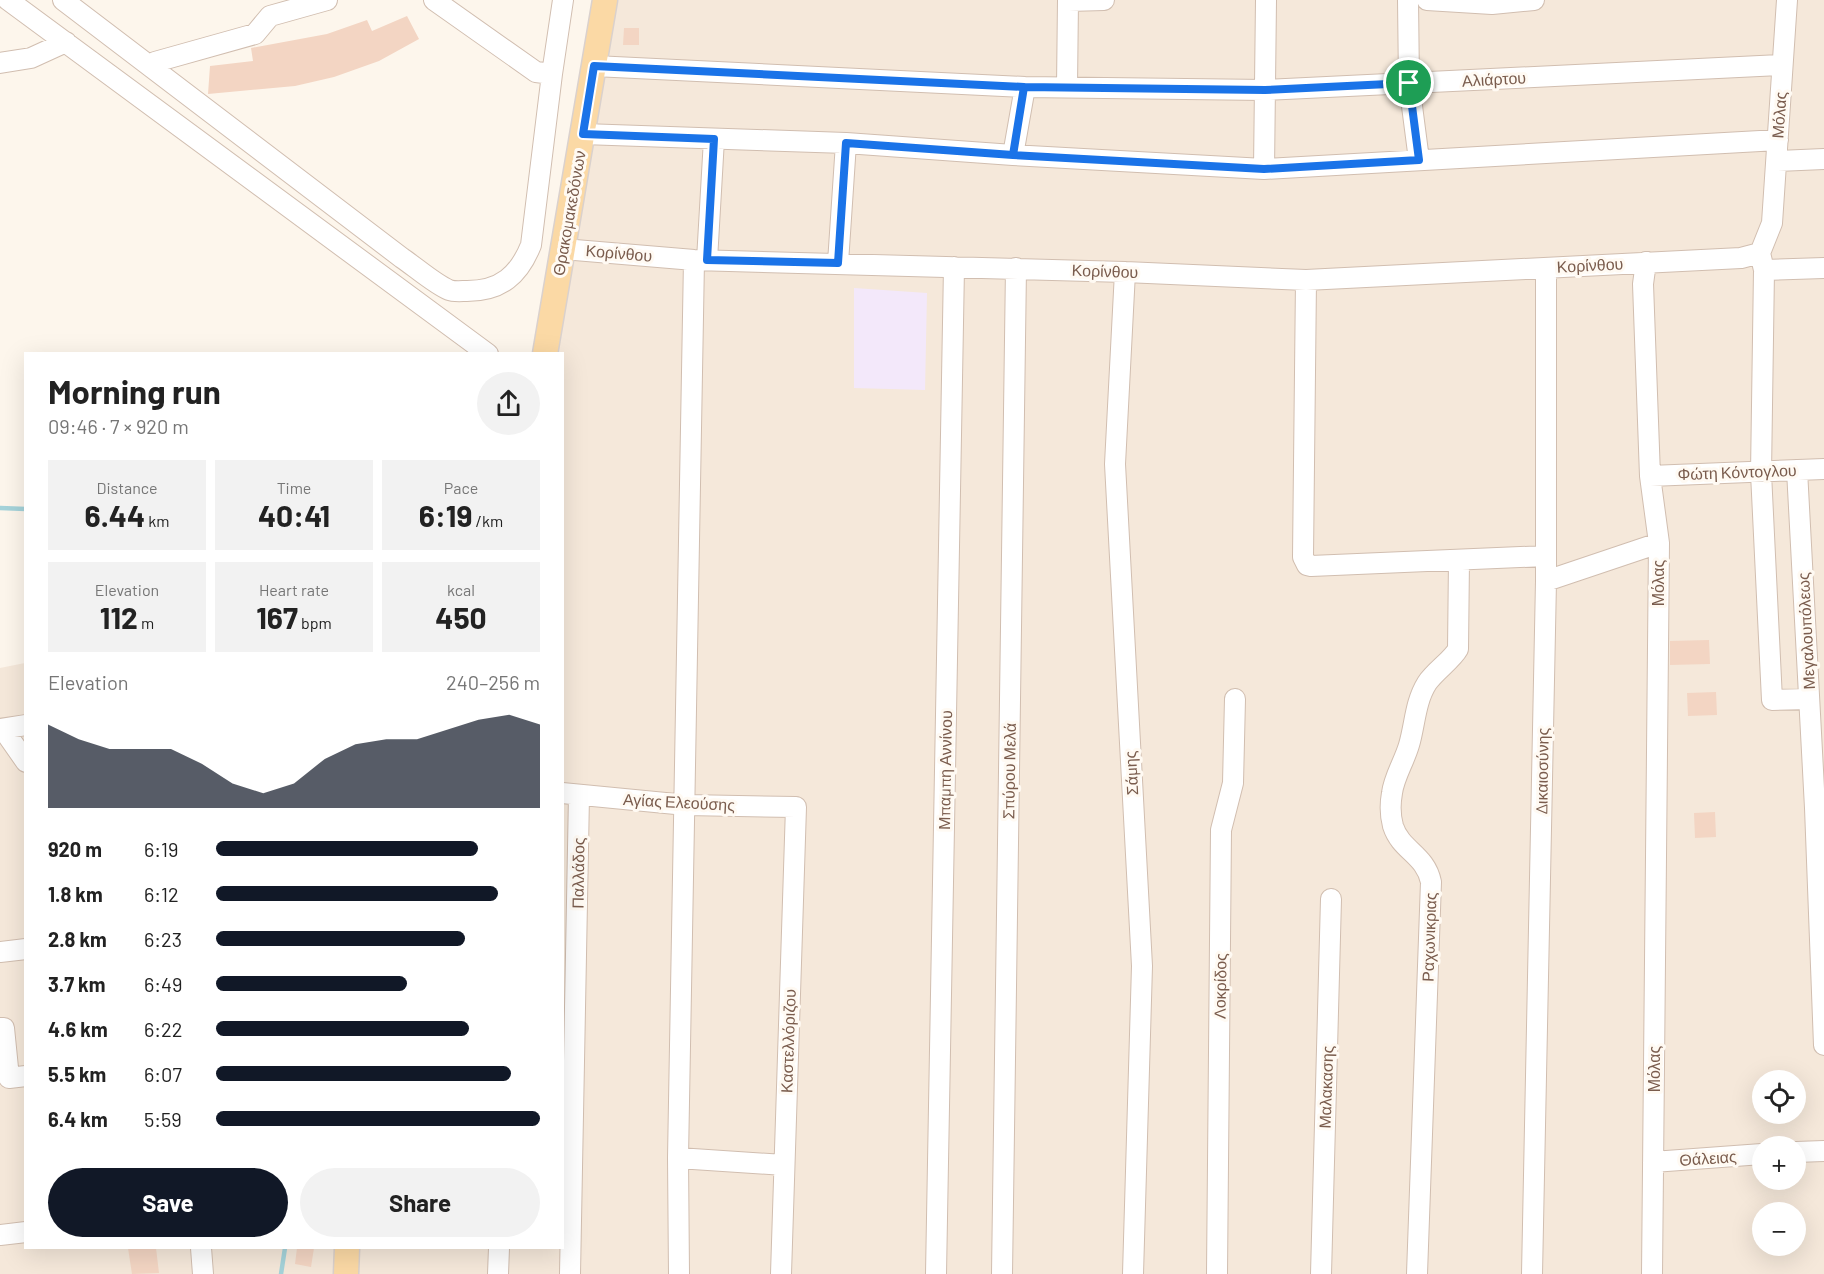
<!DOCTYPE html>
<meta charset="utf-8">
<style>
body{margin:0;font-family:Barlow,sans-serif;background:#f2f2f2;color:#222;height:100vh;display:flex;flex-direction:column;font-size:22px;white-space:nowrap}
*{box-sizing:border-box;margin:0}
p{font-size:20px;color:#767676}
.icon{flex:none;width:33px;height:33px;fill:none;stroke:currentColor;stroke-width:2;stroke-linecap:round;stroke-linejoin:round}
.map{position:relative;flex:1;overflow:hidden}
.panel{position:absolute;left:24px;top:352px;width:540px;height:897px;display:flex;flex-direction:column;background:#fff;border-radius:0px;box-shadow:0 6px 24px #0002}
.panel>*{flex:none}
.controls{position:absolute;left:1752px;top:1070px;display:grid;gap:12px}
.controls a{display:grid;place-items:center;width:54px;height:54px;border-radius:50%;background:#fff;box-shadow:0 6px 24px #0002;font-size:30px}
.pin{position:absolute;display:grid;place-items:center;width:51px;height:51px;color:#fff;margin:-26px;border:3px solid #fff;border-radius:50%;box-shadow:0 2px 6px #0007}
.round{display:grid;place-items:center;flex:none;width:63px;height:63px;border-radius:32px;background:#f2f2f2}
.head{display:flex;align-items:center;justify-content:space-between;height:102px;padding:0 24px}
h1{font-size:33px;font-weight:700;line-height:45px}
.stats{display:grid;grid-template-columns:repeat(3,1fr);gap:9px;height:102px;padding:6px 24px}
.stats div{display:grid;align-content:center;border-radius:0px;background:#f2f2f2;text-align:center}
.stats b{font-size:30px;font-weight:700}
.stats small{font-size:16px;font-weight:400}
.stats p{font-size:16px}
.chart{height:168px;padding:12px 24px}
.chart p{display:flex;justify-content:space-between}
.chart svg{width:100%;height:108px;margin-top:6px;fill:#111827;opacity:.7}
.action{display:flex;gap:12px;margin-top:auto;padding:12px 24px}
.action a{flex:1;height:69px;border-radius:36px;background:#111827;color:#fff;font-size:24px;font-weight:700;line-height:69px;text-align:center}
.action a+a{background:#f2f2f2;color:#222}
ul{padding:0 24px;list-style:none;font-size:20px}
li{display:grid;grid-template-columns:96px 72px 1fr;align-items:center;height:45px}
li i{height:15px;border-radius:8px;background:#111827}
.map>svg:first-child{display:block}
.residential{fill:#f5e8da;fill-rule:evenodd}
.education{fill:#f3e8fa}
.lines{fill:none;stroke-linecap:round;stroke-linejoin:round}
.stream{stroke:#a5d3da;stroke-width:4.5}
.building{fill:#f3d5c3}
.minor-casing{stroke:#d1beb0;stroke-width:22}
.major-casing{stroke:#dad1cd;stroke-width:27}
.minor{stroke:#fff;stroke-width:20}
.major{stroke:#fbd9a5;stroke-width:24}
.route-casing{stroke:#fff;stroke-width:12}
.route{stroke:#1a73e8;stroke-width:8}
.labels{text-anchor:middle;stroke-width:6;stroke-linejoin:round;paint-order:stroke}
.street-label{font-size:16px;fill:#7a5c4d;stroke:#fffaf3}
</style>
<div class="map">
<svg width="1824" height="1274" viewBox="0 0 1824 1274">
<rect width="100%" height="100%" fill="#fdf6ec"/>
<!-- residential -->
<path class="residential" d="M613,0H1824V1274H0V668L25,663L26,1248H562V354H557ZM1762,1080H1796V1113H1762ZM1762,1146H1796V1179H1762ZM1762,1212H1796V1245H1762Z"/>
<!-- education -->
<path class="education" d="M854,288L927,293L925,390L854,388Z"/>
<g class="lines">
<!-- stream -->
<path class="stream" d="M0,508L26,509
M281,1274L285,1248"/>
</g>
<!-- building -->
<path class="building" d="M407,16L419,39L379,61L334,77L295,86L208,94L210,66L253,61L251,48L327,34L367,20L372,31Z
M624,28H639V45H623Z
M1709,640L1710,664L1670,665V641Z
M1716,692L1717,715L1688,716L1687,693Z
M1715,812L1716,837L1695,838L1694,813Z
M128,1248H156L159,1273L132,1274Z
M297,1248H314L311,1267L295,1264Z"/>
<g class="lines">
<!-- minor casing -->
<g class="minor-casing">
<path id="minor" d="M8,0L488,354
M63,0L402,258C414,266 436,285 449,290C454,292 462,291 467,291C501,291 519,275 531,245L552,74L563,0
M434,0L536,72L552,74
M1408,0L1409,83L1419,160
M1427,0L1492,4L1534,0
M1068,1L1104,0
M0,63L31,58L66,42
M150,66L155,62L255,34L270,16L327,0
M594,66L1025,87L1265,90L1782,65
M1067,87L1068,0
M583,134L846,143L1013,155L1264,169L1778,140
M1013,155L1025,87
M1777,161L1824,159
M1264,169L1266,0
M563,249L694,260L1125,272L1306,280L1741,258L1760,253L1772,223L1787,0
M1760,253L1764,270L1761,473L1772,700L1809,699
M707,260L714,139
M1646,262L1643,284L1650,476L1659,543L1652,1274
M838,263L846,143
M1764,270L1824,268
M1125,272L1115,464L1142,966L1133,1274
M1306,280L1303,557L1307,565L1311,566L1546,556
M1797,470L1815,808L1824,1045
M1650,476L1824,469
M1546,581L1659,543
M0,729L26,725
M3,729L26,762
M562,793L686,805L796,807L781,1274
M0,952L26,949
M0,1028H4L9,1078L26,1076
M1796,1152L1824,1151
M678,1158L784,1165
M1653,1162L1762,1154
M0,1235L26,1232
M201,1248L203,1274
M498,1274L499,1248
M570,1274L579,795
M679,1274L678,1158L694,260
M936,1274L954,267
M1002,1274L1016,268
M1217,1274L1221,830L1233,783L1235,699
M1321,1274L1331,899
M1417,1274L1431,882C1425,854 1401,851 1393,826C1390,815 1390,804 1392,793C1394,777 1404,762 1409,745C1415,725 1415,702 1427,683C1435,671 1452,660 1458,649L1459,560
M1532,1274L1546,581V268"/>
</g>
<!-- major casing -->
<g class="major-casing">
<path id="major" d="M545,354L605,0
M346,1274L347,1248"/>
</g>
<!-- minor -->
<use href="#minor" class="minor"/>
<!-- major -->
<use href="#major" class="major"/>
</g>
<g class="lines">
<!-- route casing -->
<g class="route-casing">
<path id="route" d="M1409,83L1265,90L1024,87L1013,155L846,143L838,263L707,260L714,139L583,134L594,66L1024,87L1013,155L1264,169L1419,160L1409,83"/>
</g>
<!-- route -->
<use href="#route" class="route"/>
</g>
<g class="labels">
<!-- street labels -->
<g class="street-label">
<text transform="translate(1494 79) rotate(-3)" y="6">Αλιάρτου</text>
<text transform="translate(1779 115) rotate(-86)" y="6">Μόλας</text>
<text transform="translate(569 213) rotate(-80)" y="6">Θρακομακεδόνων</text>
<text transform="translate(619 253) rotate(5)" y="6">Κορίνθου</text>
<text transform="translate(1590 265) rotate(-3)" y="6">Κορίνθου</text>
<text transform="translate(1105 271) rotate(2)" y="6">Κορίνθου</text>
<text transform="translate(1737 472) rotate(-2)" y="6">Φώτη Κόντογλου</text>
<text transform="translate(1658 583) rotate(-90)" y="6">Μόλας</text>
<text transform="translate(1806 631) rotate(-93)" y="6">Μεγαλουπόλεως</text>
<text transform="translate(945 770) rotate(-89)" y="6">Μπαμπη Αννίνου</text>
<text transform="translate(1009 771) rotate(-89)" y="6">Σπύρου Μελά</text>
<text transform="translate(1542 771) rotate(-89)" y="6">Δικαιοσύνης</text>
<text transform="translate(1131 773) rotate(-93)" y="6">Σάμης</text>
<text transform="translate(679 802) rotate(3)" y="6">Αγίας Ελεούσης</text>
<text transform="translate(578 873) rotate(-89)" y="6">Παλλάδος</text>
<text transform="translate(1429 937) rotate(-88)" y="6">Ραχωνικριας</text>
<text transform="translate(1220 986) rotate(-89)" y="6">Λοκρίδος</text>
<text transform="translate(788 1041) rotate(-88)" y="6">Καστελλόριζου</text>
<text transform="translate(1654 1069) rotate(-90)" y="6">Μόλας</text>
<text transform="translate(1326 1087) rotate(-88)" y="6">Μαλακασης</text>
<text transform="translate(1708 1158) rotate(-4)" y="6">Θάλειας</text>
</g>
</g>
</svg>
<div class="controls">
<a><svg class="icon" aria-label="locate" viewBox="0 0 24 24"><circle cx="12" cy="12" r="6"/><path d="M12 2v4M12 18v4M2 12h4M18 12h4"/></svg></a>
<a>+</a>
<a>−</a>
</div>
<div class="pin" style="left:1409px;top:83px;background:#1e9e55"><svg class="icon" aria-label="arrive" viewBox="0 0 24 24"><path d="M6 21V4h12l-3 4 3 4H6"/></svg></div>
<section class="panel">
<div class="head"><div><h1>Morning run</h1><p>09:46 · 7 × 920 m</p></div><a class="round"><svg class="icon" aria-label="share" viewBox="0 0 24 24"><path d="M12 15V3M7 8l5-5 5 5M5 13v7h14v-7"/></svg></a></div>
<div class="stats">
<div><p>Distance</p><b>6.44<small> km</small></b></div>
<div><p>Time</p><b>40:41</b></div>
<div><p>Pace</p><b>6:19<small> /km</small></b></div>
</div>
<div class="stats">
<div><p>Elevation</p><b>112<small> m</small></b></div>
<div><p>Heart rate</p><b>167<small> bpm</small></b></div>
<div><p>kcal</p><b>450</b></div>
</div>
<div class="chart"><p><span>Elevation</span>240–256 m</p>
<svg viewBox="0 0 160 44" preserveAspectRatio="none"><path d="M0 44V10L10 16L20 20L30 20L40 20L50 26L60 34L70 38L80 34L90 24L100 18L110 16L120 16L130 12L140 8L150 6L160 10V44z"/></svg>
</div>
<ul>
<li><b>920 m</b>6:19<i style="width:81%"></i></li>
<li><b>1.8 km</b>6:12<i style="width:87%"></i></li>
<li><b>2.8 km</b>6:23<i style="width:77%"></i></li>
<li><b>3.7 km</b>6:49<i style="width:59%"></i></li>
<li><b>4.6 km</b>6:22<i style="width:78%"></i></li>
<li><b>5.5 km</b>6:07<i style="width:91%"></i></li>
<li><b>6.4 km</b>5:59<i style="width:100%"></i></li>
</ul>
<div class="action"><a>Save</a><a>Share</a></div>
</section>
</div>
